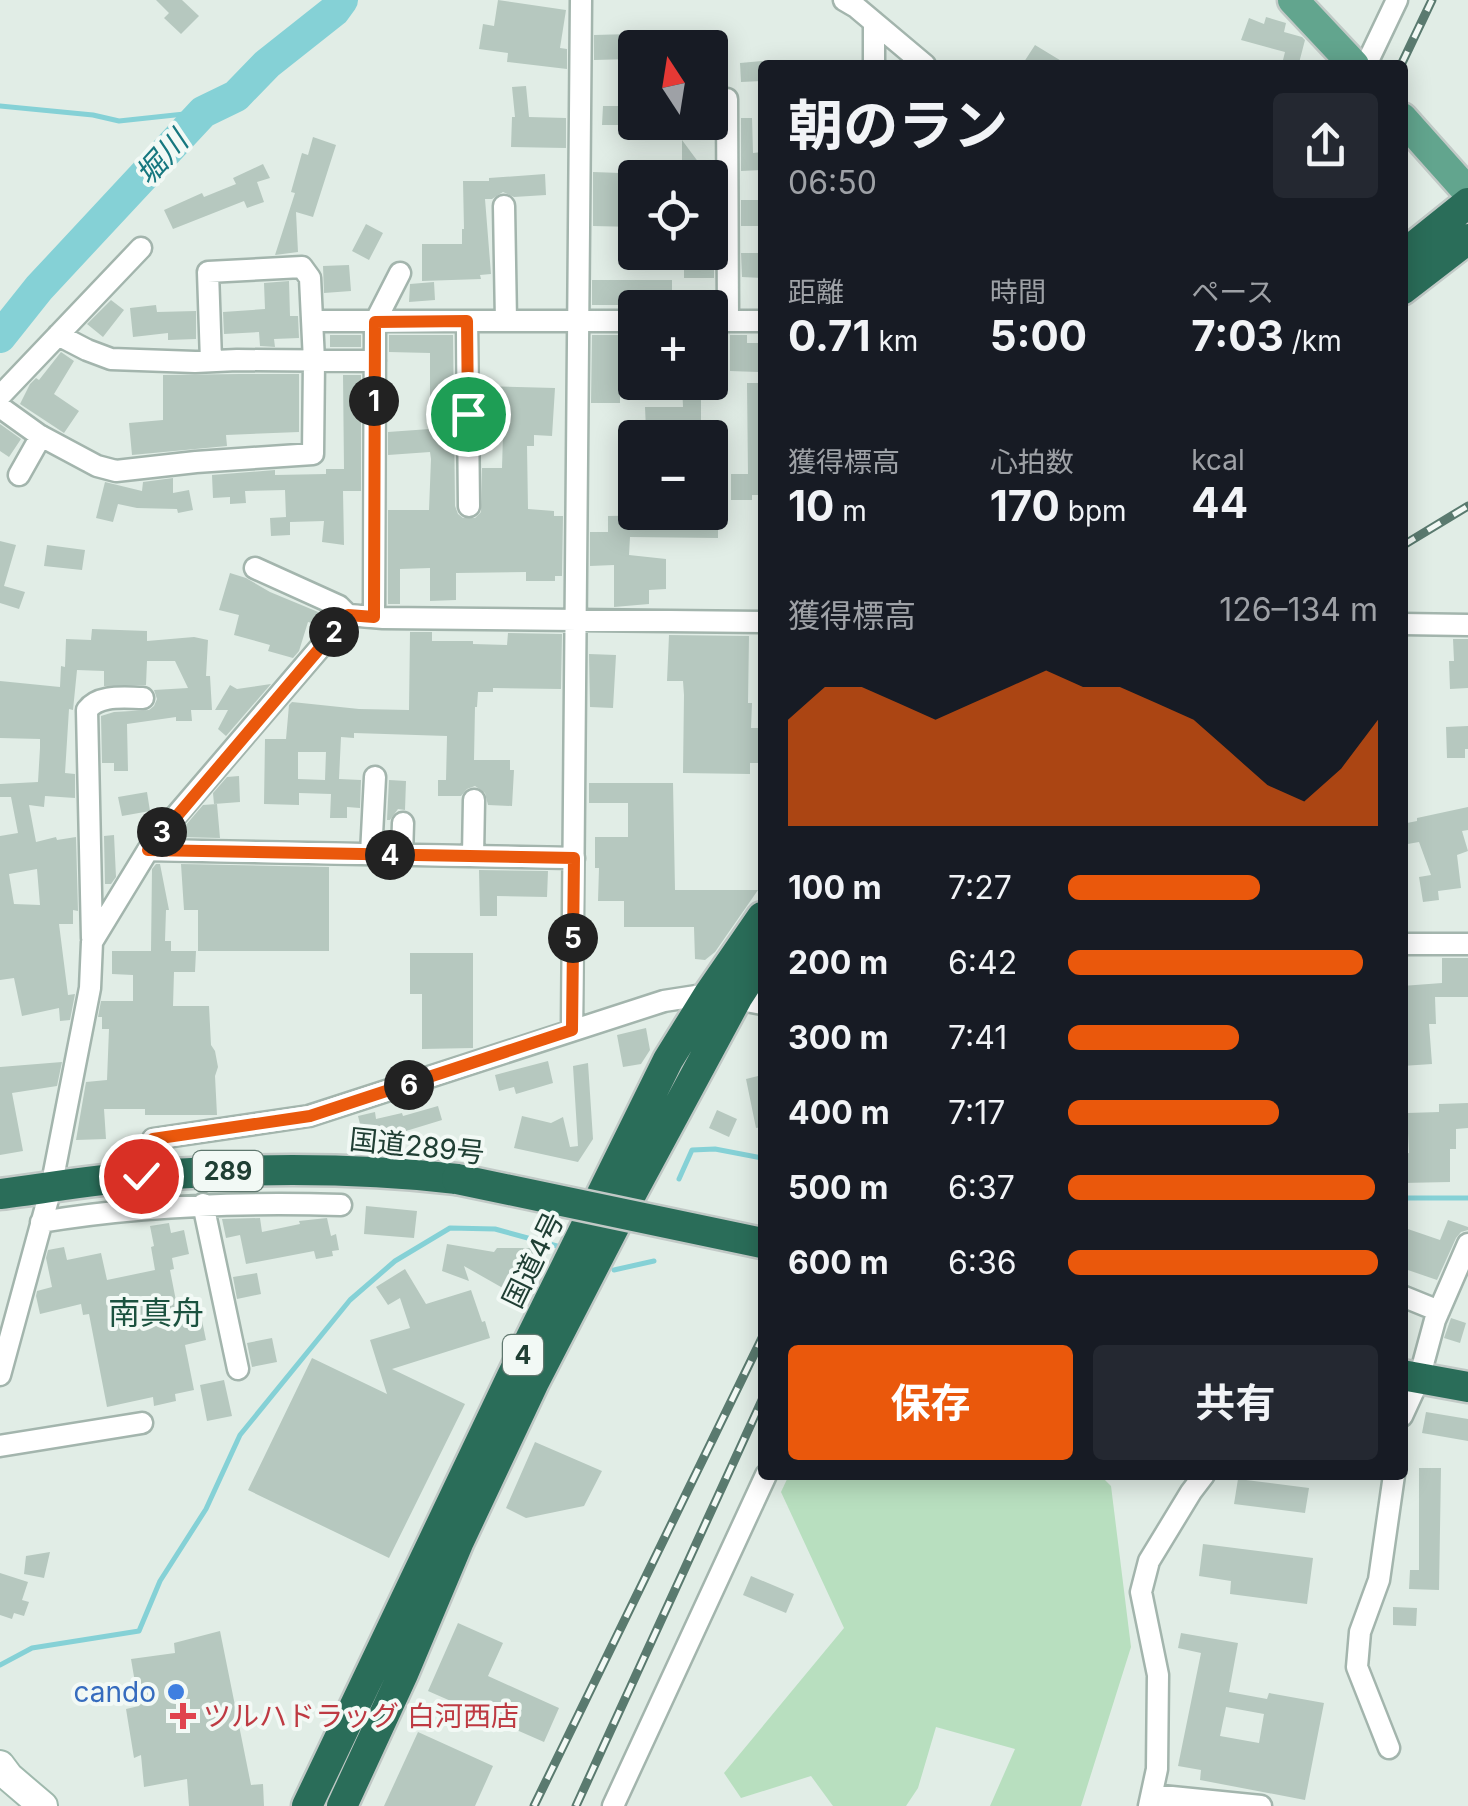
<!DOCTYPE html>
<html lang="ja">
<meta charset="utf-8">
<style>
body{margin:0;font-family:Inter,"Noto Sans JP",sans-serif;background:#242831;color:#f1f3f6;height:100vh;display:flex;flex-direction:column;font-size:38px;white-space:nowrap}
*{box-sizing:border-box;margin:0}
p{font-size:32px;color:#9ea1a6}
.icon{flex:none;width:55px;height:55px;fill:none;stroke:currentColor;stroke-width:2;stroke-linecap:round;stroke-linejoin:round}
.map{position:relative;flex:1;overflow:hidden}
.drawer{position:absolute;left:758px;top:60px;width:650px;height:1420px;display:flex;flex-direction:column;background:#171b24;border-radius:10px;box-shadow:0 5px 25px #0003}
.drawer>*{flex:none}
.needle{width:65px;rotate:348deg}
.buttons{position:absolute;left:618px;top:30px;display:grid;gap:20px}
.buttons a{display:grid;place-items:center;width:110px;height:110px;border-radius:10px;background:#171b24;box-shadow:0 5px 25px #0003;font-size:50px}
.pin{position:absolute;display:grid;place-items:center;width:85px;height:85px;color:#fff;margin:-42px;border:5px solid #fff;border-radius:50%;box-shadow:0 2px 10px #0007}
.km{position:absolute;width:50px;height:50px;margin:-25px;border-radius:50%;background:#222;color:#fff;font-size:28px;line-height:50px;text-align:center}
.round{display:grid;place-items:center;flex:none;width:105px;height:105px;border-radius:10px;background:#242831}
.summary{display:flex;align-items:center;justify-content:space-between;height:170px;padding:0 30px}
h1{font-size:55px;font-weight:700;line-height:75px}
.metrics{display:grid;grid-template-columns:repeat(3,1fr);gap:15px;height:170px;padding:10px 30px}
.metrics div{display:grid;align-content:center}
.metrics b{font-size:42px;font-weight:700}
.metrics small{font-size:28px;font-weight:400}
.metrics p{font-size:28px}
.chart{height:280px;padding:20px 30px}
.chart p{display:flex;justify-content:space-between}
.chart svg{width:100%;height:180px;margin-top:10px;fill:#ea580c;opacity:.7}
.action{display:flex;gap:20px;margin-top:auto;padding:20px 30px}
.action a{flex:1;height:115px;border-radius:10px;background:#ea580c;color:#fff;font-size:40px;font-weight:700;line-height:115px;text-align:center}
.action a+a{background:#242831;color:#f1f3f6}
ul{padding:0 30px;list-style:none;font-size:32px}
li{display:grid;grid-template-columns:160px 120px 1fr;align-items:center;height:75px}
li i{height:25px;border-radius:12px;background:#ea580c}
.map>svg:first-child{display:block}
.green{fill:#b8dfbf}
.lines{fill:none;stroke-linecap:round;stroke-linejoin:round}
.stream{stroke:#85d1d6;stroke-width:5}
.river{stroke:#85d1d6;stroke-width:32}
.building{fill:#b6c8bf;fill-rule:evenodd}
.street-casing{stroke:#a3b5ad;stroke-width:25}
.secondary-casing{stroke:#9fb9ad;stroke-width:32}
.primary-casing{stroke:#c1c9c6;stroke-width:35}
.highway-casing{stroke:#c1c9c6;stroke-width:35}
.street{stroke:#fff;stroke-width:20}
.secondary{stroke:#fff;stroke-width:28}
.primary{stroke:#62a58e;stroke-width:30}
.highway{stroke:#2a6d59;stroke-width:30}
.rail-casing{stroke:#5a7a6f;stroke-width:9}
.rail{stroke:#f2f9f5;stroke-width:5;stroke-dasharray:15;stroke-linecap:butt}
.highway-bridge-casing{stroke:#c1c9c6;stroke-width:35;stroke-linecap:butt}
.highway-bridge{stroke:#2a6d59;stroke-width:30}
.route-casing{stroke:#fff;stroke-width:20}
.route{stroke:#ea580c;stroke-width:12}
.shop-dot{fill:#3f7fe0;stroke:#f2f9f5;stroke-width:4}
.health-dot{fill:#e0444e;stroke:#f2f9f5;stroke-width:4}
.labels{text-anchor:middle;stroke-width:8;stroke-linejoin:round;paint-order:stroke}
.shield{fill:#f2f9f5;stroke:#5f776e;stroke-width:2.5}
.shield-label{font-size:25px;font-weight:bold;fill:#203f34}
.street-label{font-size:28px;fill:#203f34;stroke:#f2f9f5}
.shop-label{font-size:28px;fill:#366cbe;stroke:#f2f9f5;text-anchor:end}
.health-label{font-size:28px;fill:#be3a42;stroke:#f2f9f5;text-anchor:start}
.water-label{font-size:30px;font-style:italic;fill:#16777f;stroke:#f2f9f5}
.quarter-label{font-size:32px;fill:#1b523f;stroke:#f2f9f5}
</style>
<div class="map">
<svg width="1468" height="1806" viewBox="0 0 1468 1806">
<rect width="100%" height="100%" fill="#e1ede6"/>
<!-- green -->
<path class="green" d="M789,1475H1100L1111,1486L1131,1647L1081,1806H990L1015,1749L936,1727L918,1788L906,1806H833L811,1776L741,1798L724,1773L844,1628L781,1492Z"/>
<g class="lines">
<!-- stream -->
<path class="stream" d="M0,106L93,115L119,121L203,112
M679,1179L692,1150L715,1149L762,1158
M1402,1198H1468
M614,1270L654,1261
M0,1665L32,1648L139,1631L160,1581L206,1509L240,1435L350,1300L395,1261L450,1228L495,1229L557,1246"/>
<!-- river -->
<path class="river" d="M0,337L39,288L203,112L236,96L267,64L334,11L342,0"/>
</g>
<!-- building -->
<path class="building" d="M156,0H182L199,16L181,34L164,18L169,13Z
M498,0L566,10L560,48L567,49V69L507,62L508,53L479,49L483,24L494,26Z
M1266,17L1286,23L1284,32L1302,37L1305,40L1299,63L1283,60L1285,52L1241,40L1249,18L1264,24Z
M631,34L632,59L594,60V35Z
M1035,45L1068,65H1022Z
M762,61V81L741,82L740,63Z
M526,86L529,117L566,118V148L511,147L512,117H515L512,87Z
M603,106H635V125H602Z
M741,118H752L753,153L762,152V170L741,171Z
M313,137L336,145L313,217L296,212L298,252L275,255L295,193L291,192L302,153L308,155Z
M682,140L699,163V178H682Z
M263,164L270,178L257,182L264,202L247,208L244,201L173,229L164,210L202,193L204,197L236,184L233,178Z
M593,172L620,173L619,200L635,201V227L593,226Z
M545,174L546,195L514,197L503,192L492,199H485L491,274L480,275L481,279L422,281V244H462V229H464L463,181H489V178Z
M741,200H762V226H741Z
M366,224L383,233L369,260L352,251Z
M710,252H714V278H684V257H710Z
M741,253H762V278L742,277Z
M349,265L351,291L324,293L323,266Z
M592,280H672V299H635V305H592Z
M289,281L290,316H298L299,338L274,339L275,347L260,346L259,332L224,334L223,312L265,309L264,283Z
M434,282L435,300L409,302L410,284Z
M111,300L124,310L103,337L87,324Z
M156,305L157,312L196,311V339L168,340V333L133,337L130,308Z
M330,335H361V347H330Z
M389,335H453L455,506L458,514L463,518H475L481,512L482,468H502L503,434H488L489,403H482L481,386L555,388L552,436L534,435V446H527L528,509L554,511V516H563L562,576H555V581H526V572L456,573V600L430,601V568L400,569V604H388V510H429L431,459L430,452L388,455V432L430,429V353L389,352Z
M592,335H620V403H591Z
M730,335H747V343H758V372L730,371Z
M61,352L74,361L54,394L79,411L64,433L20,404L30,384L36,378L39,380Z
M239,374H299V432L226,435L227,446L132,455L129,423L163,420V375Z
M343,375H361V491H343L344,545L322,542L324,521L290,522V535L271,536L270,518L286,517L285,490L245,491L246,503L230,504V497L213,498L212,475L275,470V475L326,474V469H344Z
M682,382H701V438H659V429L646,430L645,407H683Z
M747,383H762V495H752V500H731V474H748Z
M0,424L21,439L9,457L0,451Z
M173,478V493L189,490L193,510L178,513L177,509L137,508L118,504L113,522L96,518L105,482L142,491L143,482Z
M718,514V538L630,537L629,555L666,559V589L649,590V604L614,607V565L590,566V532H608V516Z
M0,541L16,545L4,586L25,592L19,609L0,603Z
M47,545L85,550L82,570L44,566Z
M230,573L246,578L270,592L323,614L320,625L308,622L299,651L293,658L268,651L270,645L234,635L239,615L219,610Z
M92,629L147,631V641L194,637L208,640L206,676H210L212,710H191L192,721H176V717L127,724L128,771H114V763H102L101,716L114,712L149,710L154,706L157,699L154,690L188,688L175,661H147L146,685L104,686V671L77,670L73,710L69,709L65,773L75,774V798L45,796L44,807L29,805L36,842L56,837L57,840L76,837L78,911L73,910V924H59L68,995L75,994L70,1020L60,1021L59,1008L22,1016L14,978L0,980V836L18,833L11,797H0V784L38,782L40,748V739L0,738V681L60,687L61,666L65,667L66,639L91,640ZM37,869L40,905L14,904L9,874Z
M410,632H432V641H473V644L507,645L508,633L562,634L561,689L493,688V692H478L477,707H475L474,760H510V770H514L512,806L488,805L485,793L475,786L467,789L461,796H438V780H446L447,736L354,733V738L341,737L339,779L361,780L360,808L347,807V818H330L331,794L299,793V805L264,804L265,739H286L289,705L292,702L359,709L409,710ZM298,752H326L325,780L298,779Z
M669,635L749,636L748,703H752L751,728H758V763H750V774L683,773L684,695L683,681H667Z
M1453,639H1468V688L1450,689L1449,661H1454Z
M589,654L616,655L613,708L590,707Z
M271,684L226,736L218,729L228,710H215L230,685L237,689Z
M1468,726V749H1465V758H1447L1446,727Z
M239,776L240,802L214,804L213,793L227,777Z
M389,780L406,781L405,810L398,809L390,820H387Z
M589,783H673L675,890H758L715,952L705,960L695,959L694,927H624V901H598L599,868H595V837H628V803H589Z
M147,792L150,811L122,816L118,797Z
M217,804L220,838L179,837V833L203,805Z
M1468,807V830L1462,831L1468,851L1457,855L1461,888L1438,891L1439,900L1423,902L1419,877L1431,875L1419,842L1402,845V824L1417,821V818Z
M114,835L116,877L111,884H105L104,836Z
M156,864H160L169,910H166L165,941H171V951H196L195,972H174L173,1006H209L211,1045L215,1051L218,1067L215,1076L217,1115H145V1109H104L106,1139L76,1140L86,1082L107,1080L109,1029H102V1017H98L101,1001H133V975L112,974V951H151L152,869Z
M181,864L329,867V951H198V910H184Z
M479,870L548,871L547,897L497,896V916H480Z
M410,953H473V1048L422,1049V994H410Z
M1442,958H1468V997H1435L1436,1024H1429L1432,1064L1402,1066V986L1442,983Z
M646,1028L650,1050L641,1064L623,1067L617,1035Z
M548,1061L553,1083L516,1094L514,1087L499,1091L495,1075Z
M62,1062L57,1086L12,1093L23,1151L0,1155V1067Z
M588,1063L593,1139L578,1162L514,1148L522,1116L551,1123L563,1117L570,1147L578,1146L573,1066Z
M762,1075V1127L756,1128L746,1079Z
M1468,1103V1128L1456,1129V1149H1450V1182L1402,1183V1154L1409,1153L1407,1113L1439,1112V1104Z
M438,1106L442,1120L406,1131L407,1138L386,1143L385,1139L365,1144L358,1116L375,1112L376,1119L402,1113L403,1116Z
M717,1110L737,1119L729,1137L709,1128Z
M366,1206L417,1211L414,1238L364,1234Z
M260,1218L262,1232L300,1224L299,1221L327,1218L331,1236L336,1234L339,1250L332,1251L333,1256L316,1259L314,1251L246,1264L240,1235L226,1238L222,1219Z
M1448,1220L1468,1227V1230L1461,1232L1456,1238L1437,1280L1402,1268V1227L1440,1240Z
M169,1223L171,1233L184,1230L189,1254L172,1258L174,1269L170,1270L177,1306L198,1301L206,1340L185,1345L194,1390L175,1394L176,1401L154,1406L153,1397L107,1407L89,1314L83,1315L81,1304L40,1314L36,1296L37,1291L52,1287L46,1258L48,1250L64,1247L67,1260L101,1253L107,1280L155,1270L151,1247L154,1246L150,1226Z
M447,1244L494,1252L497,1248H547L542,1267H543L526,1306L505,1301L508,1291L464,1266L469,1281L442,1271Z
M405,1269L426,1304L471,1290L482,1322L485,1321L490,1338L392,1369L465,1404L389,1558L248,1490L312,1358L387,1394L370,1340L410,1328L400,1298L388,1305L376,1287Z
M257,1273L261,1294L237,1299L233,1277Z
M1451,1318L1466,1323L1460,1343L1444,1338Z
M272,1338L277,1362L252,1367L247,1343Z
M224,1380L232,1416L207,1421L200,1385Z
M1426,1412L1468,1419V1441L1422,1433Z
M535,1442L602,1471L584,1506L526,1518L506,1508Z
M1419,1468H1441L1439,1590L1409,1589L1410,1570H1419Z
M1238,1479L1309,1488L1305,1513L1234,1504Z
M1203,1544L1313,1558L1307,1604L1230,1594L1231,1581L1199,1576Z
M50,1552L44,1578L24,1574L26,1556Z
M0,1573L28,1582L22,1600L29,1602L24,1616L14,1613L12,1619L0,1615Z
M751,1576L794,1594L786,1613L743,1595Z
M1393,1607L1417,1608L1416,1626L1393,1625Z
M458,1623L503,1643L488,1676L559,1708L544,1742L428,1691Z
M220,1631L251,1785L263,1784L264,1806H189L187,1779L144,1787L141,1755L134,1758L126,1709L139,1706L131,1659L175,1653L174,1643Z
M1181,1633L1238,1643L1229,1692L1267,1699L1269,1693L1324,1703L1305,1800L1200,1780L1201,1770L1178,1766L1201,1653L1178,1648ZM1226,1707L1264,1714L1259,1743L1220,1736Z
M418,1732L493,1766L475,1806H384Z"/>
<g class="lines">
<!-- street casing -->
<g class="street-casing">
<path id="street" d="M844,0L856,7L925,65
M874,65V22
M1366,65L1397,0
M727,99L728,321
M504,206L506,321
M312,321H635
M467,321L469,506
M710,321H762
M58,335L87,350L111,359L195,362L237,360L375,361
M0,396L141,248
M0,407L39,435L97,466L116,471L196,462L313,454L314,361L310,278L302,267L208,272L211,361
M19,475L41,436
M255,568L339,606L348,615
M374,617L375,322L400,273
M1402,624L1468,625
M148,850L574,858
M371,854L375,777
M402,855L403,823
M473,856L474,800
M92,938L87,710C99,694 125,698 143,698
M1402,944H1468
M572,1030L581,0
M141,1176L153,1139L309,1116L664,1001L709,994L762,1004
M203,1204L238,1369
M41,1222C141,1205 240,1202 341,1205
M1402,1296L1439,1311
M0,1375L51,1188L90,988L92,942L148,850L168,825L348,615L383,618L762,622
M1402,1416L1419,1379L1435,1320L1468,1244
M0,1446L142,1423
M1389,1748L1357,1667L1360,1632L1379,1580L1394,1475
M1152,1795L1261,1806
M613,1806L766,1475
M1149,1806L1157,1769L1158,1675L1141,1592L1149,1561L1191,1492L1204,1475"/>
</g>
<!-- secondary casing -->
<g class="secondary-casing">
<path id="secondary" d="M0,1765L9,1777L43,1806"/>
</g>
<!-- primary casing -->
<g class="primary-casing">
<path id="primary" d="M1293,0L1354,65
M1402,118L1468,192"/>
</g>
<!-- highway casing -->
<g class="highway-casing">
<path id="highway" d="M1402,256L1468,203
M1402,290L1468,239
M0,1194C48,1188 96,1179 144,1176C248,1168 353,1167 457,1179
M1402,1375L1468,1387
M307,1806L512,1376L668,1060L709,994L762,917
M342,1806L403,1674L459,1541L534,1382L629,1198L737,998L762,959"/>
</g>
<!-- street -->
<use href="#street" class="street"/>
<!-- secondary -->
<use href="#secondary" class="secondary"/>
<!-- primary -->
<use href="#primary" class="primary"/>
<!-- highway -->
<use href="#highway" class="highway"/>
<!-- rail casing -->
<g class="rail-casing">
<path id="rail" d="M1401,65L1432,0
M1402,546L1468,506
M534,1806L762,1338
M576,1806L762,1400"/>
</g>
<!-- rail -->
<use href="#rail" class="rail"/>
<!-- highway-bridge casing -->
<g class="highway-bridge-casing">
<path id="highway-bridge" d="M457,1179L762,1243"/>
</g>
<!-- highway-bridge -->
<use href="#highway-bridge" class="highway-bridge"/>
</g>
<g class="lines">
<!-- route casing -->
<g class="route-casing">
<path id="route" d="M141,1176L153,1139L310,1116L572,1030L574,858L148,850L348,615L374,617L375,322L467,321L468,414"/>
</g>
<!-- route -->
<use href="#route" class="route"/>
</g>
<!-- markers -->
<circle class="shop-dot" cx="176" cy="1692" r="10"/>
<path class="health-dot" d="M178 1701h10v10h10v10h-10v10h-10v-10h-10v-10h10z"/>
<g class="labels">
<!-- shield labels -->
<g class="shield">
<rect x="193" y="1151" width="70" height="40" rx="8"/>
<rect x="503" y="1335" width="40" height="40" rx="8"/>
</g>
<g class="shield-label">
<text x="228" y="1180">289</text>
<text x="523" y="1364">4</text>
</g>
<!-- street labels -->
<g class="street-label">
<text transform="translate(417 1146) rotate(6)" y="10">国道289号</text>
<text transform="translate(533 1260) rotate(-64)" y="10">国道4号</text>
</g>
<!-- shop labels -->
<g class="shop-label">
<text x="156" y="1702">cando</text>
</g>
<!-- health labels -->
<g class="health-label">
<text x="203" y="1726">ツルハドラッグ 白河西店</text>
</g>
<!-- water labels -->
<g class="water-label">
<text transform="translate(162 158) rotate(-48)" y="10">堀川</text>
</g>
<!-- quarter labels -->
<g class="quarter-label">
<text x="156" y="1324">南真舟</text>
</g>
</g>
</svg>
<div class="buttons">
<a><svg class="needle" viewBox="-14 -14 28 28"><path d="M0-13l5 13h-10z" fill="#e53935"/><path d="M0 13l5-13h-10z" fill="#9ea1a6"/></svg></a>
<a><svg class="icon" aria-label="locate" viewBox="0 0 24 24"><circle cx="12" cy="12" r="6"/><path d="M12 2v4M12 18v4M2 12h4M18 12h4"/></svg></a>
<a>+</a>
<a>−</a>
</div>
<div class="pin" style="left:468px;top:414px;background:#1e9e55"><svg class="icon" aria-label="arrive" viewBox="0 0 24 24"><path d="M6 21V4h12l-3 4 3 4H6"/></svg></div>
<div class="pin" style="left:141px;top:1176px;background:#d93025"><svg class="icon" aria-label="check" viewBox="0 0 24 24"><path d="M5 12l5 5 9-10"/></svg></div>
<b class="km" style="left:374px;top:401px">1</b>
<b class="km" style="left:334px;top:632px">2</b>
<b class="km" style="left:162px;top:832px">3</b>
<b class="km" style="left:390px;top:855px">4</b>
<b class="km" style="left:573px;top:938px">5</b>
<b class="km" style="left:409px;top:1085px">6</b>
<section class="drawer">
<div class="summary"><div><h1>朝のラン</h1><p>06:50</p></div><a class="round"><svg class="icon" aria-label="share" viewBox="0 0 24 24"><path d="M12 15V3M7 8l5-5 5 5M5 13v7h14v-7"/></svg></a></div>
<div class="metrics">
<div><p>距離</p><b>0.71<small> km</small></b></div>
<div><p>時間</p><b>5:00</b></div>
<div><p>ペース</p><b>7:03<small> /km</small></b></div>
</div>
<div class="metrics">
<div><p>獲得標高</p><b>10<small> m</small></b></div>
<div><p>心拍数</p><b>170<small> bpm</small></b></div>
<div><p>kcal</p><b>44</b></div>
</div>
<div class="chart"><p><span>獲得標高</span>126–134 m</p>
<svg viewBox="0 0 160 44" preserveAspectRatio="none"><path d="M0 44V18L10 10L20 10L30 14L40 18L50 14L60 10L70 6L80 10L90 10L100 14L110 18L120 26L130 34L140 38L150 30L160 18V44z"/></svg>
</div>
<ul>
<li><b>100 m</b>7:27<i style="width:62%"></i></li>
<li><b>200 m</b>6:42<i style="width:95%"></i></li>
<li><b>300 m</b>7:41<i style="width:55%"></i></li>
<li><b>400 m</b>7:17<i style="width:68%"></i></li>
<li><b>500 m</b>6:37<i style="width:99%"></i></li>
<li><b>600 m</b>6:36<i style="width:100%"></i></li>
</ul>
<div class="action"><a>保存</a><a>共有</a></div>
</section>
</div>
